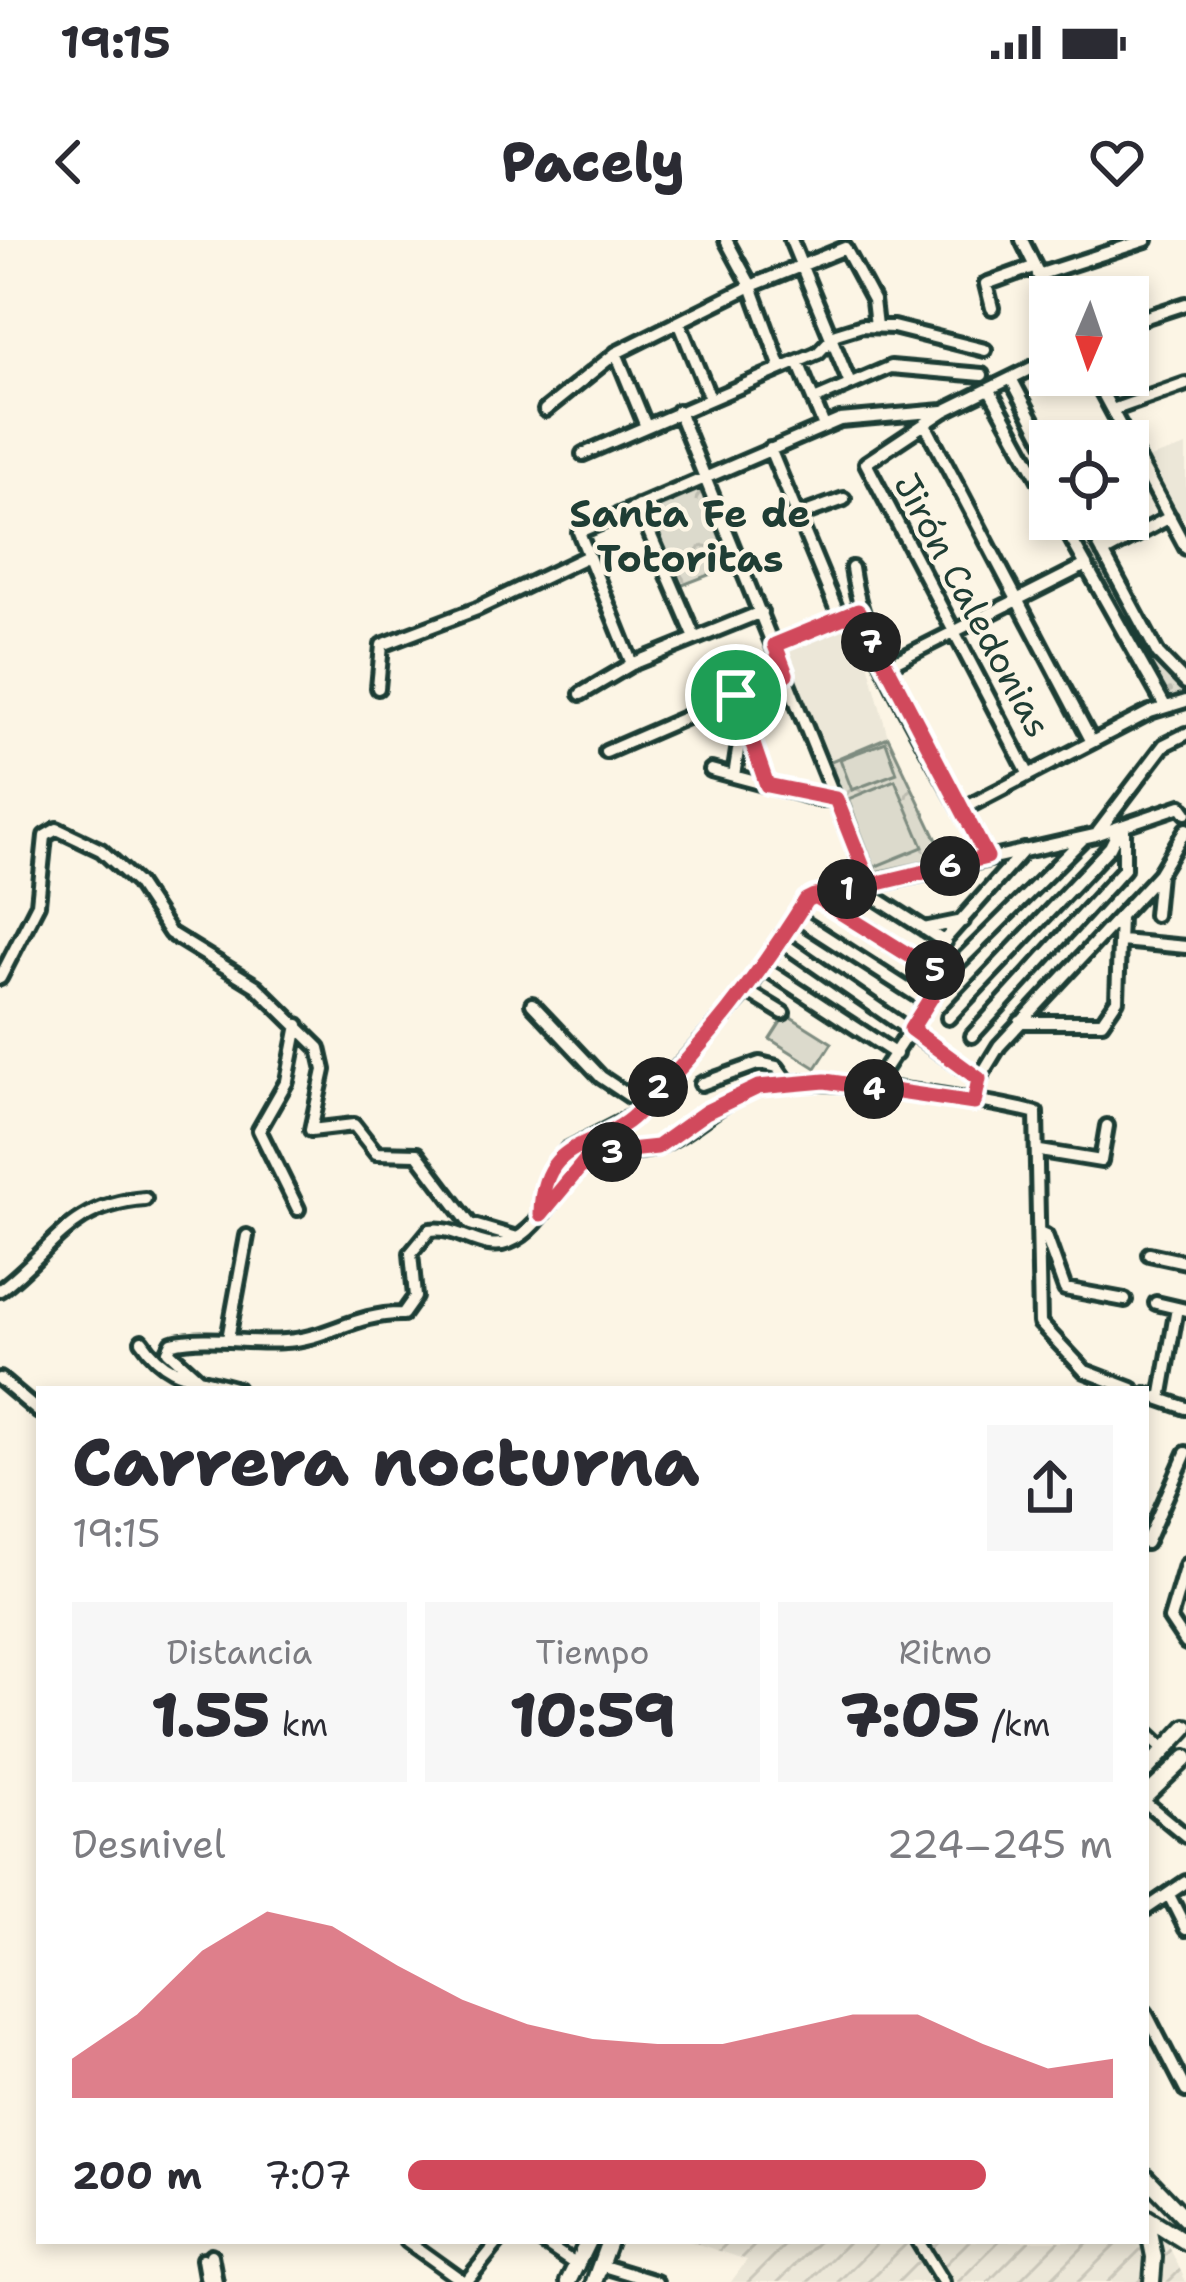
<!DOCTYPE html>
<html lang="es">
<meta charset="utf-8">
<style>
body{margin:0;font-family:"Shantell Sans",sans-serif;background:#f7f7f7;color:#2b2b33;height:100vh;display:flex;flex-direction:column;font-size:45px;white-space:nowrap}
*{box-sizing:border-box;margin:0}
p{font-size:39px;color:#7c7c81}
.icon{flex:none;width:66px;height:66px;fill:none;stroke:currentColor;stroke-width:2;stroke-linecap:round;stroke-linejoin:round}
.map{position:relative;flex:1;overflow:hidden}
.drawer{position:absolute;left:36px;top:1146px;width:1113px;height:858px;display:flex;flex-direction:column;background:#fff;border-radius:0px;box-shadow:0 6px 18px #0003}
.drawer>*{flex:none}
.needle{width:78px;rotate:182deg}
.tools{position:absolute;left:1029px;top:36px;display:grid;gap:24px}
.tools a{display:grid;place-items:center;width:120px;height:120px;border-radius:0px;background:#fff;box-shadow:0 6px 18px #0003;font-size:60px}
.pin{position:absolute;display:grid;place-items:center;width:102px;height:102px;color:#fff;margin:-51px;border:6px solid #fff;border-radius:50%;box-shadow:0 3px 12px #0007}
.km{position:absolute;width:60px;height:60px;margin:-30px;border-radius:50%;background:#222;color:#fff;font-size:33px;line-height:60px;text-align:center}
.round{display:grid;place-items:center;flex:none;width:126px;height:126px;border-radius:0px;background:#f7f7f7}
.head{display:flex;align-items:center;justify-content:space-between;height:204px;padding:0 36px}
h1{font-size:66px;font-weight:800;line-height:90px}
.figures{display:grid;grid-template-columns:repeat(3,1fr);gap:18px;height:204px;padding:12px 36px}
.figures div{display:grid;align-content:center;border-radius:0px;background:#f7f7f7;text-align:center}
.figures b{font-size:60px;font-weight:800}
.figures small{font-size:33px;font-weight:400}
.figures p{font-size:33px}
.chart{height:336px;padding:24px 36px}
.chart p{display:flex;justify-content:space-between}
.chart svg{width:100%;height:216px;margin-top:12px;fill:#d1495b;opacity:.7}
ul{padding:0 36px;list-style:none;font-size:39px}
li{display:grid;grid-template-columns:192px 144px 1fr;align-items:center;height:90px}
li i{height:30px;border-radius:15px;background:#d1495b}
.status{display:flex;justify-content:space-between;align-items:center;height:84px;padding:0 60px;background:#fff;direction:ltr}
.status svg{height:33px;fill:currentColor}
header{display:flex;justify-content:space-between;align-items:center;height:156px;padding:0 36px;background:#fff;font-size:54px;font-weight:800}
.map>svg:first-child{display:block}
.built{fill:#ece7d8}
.industrial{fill:url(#industrial-furrows)}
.grass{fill:url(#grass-dots);stroke:#7e8c80;stroke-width:3}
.park{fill:url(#park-crowns);stroke:#7e8c80;stroke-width:3}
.pitch{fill:#dcdacc;stroke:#7e8c80;stroke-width:3}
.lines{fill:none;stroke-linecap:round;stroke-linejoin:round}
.minor-casing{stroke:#1f3d34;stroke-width:20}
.major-casing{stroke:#1f3d34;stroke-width:22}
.minor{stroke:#fcf5e5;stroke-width:10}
.major{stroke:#fcf5e5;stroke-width:14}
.route-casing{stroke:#fff;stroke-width:24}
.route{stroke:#d1495b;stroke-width:15}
.labels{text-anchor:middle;stroke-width:9;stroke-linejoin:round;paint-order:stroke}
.street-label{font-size:36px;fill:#1f3d34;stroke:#fcf5e5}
.neighbourhood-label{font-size:39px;font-weight:bold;fill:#1f3d34;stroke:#fcf5e5}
</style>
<div class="status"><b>19:15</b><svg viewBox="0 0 49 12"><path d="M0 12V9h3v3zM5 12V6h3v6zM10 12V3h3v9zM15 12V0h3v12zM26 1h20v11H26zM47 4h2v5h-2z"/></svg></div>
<header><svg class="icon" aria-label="back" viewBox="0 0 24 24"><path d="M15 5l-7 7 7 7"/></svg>Pacely<svg class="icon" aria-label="heart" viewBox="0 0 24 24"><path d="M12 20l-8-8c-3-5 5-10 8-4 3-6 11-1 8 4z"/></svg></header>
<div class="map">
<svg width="1186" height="2042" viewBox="0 0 1186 2042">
<defs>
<pattern id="industrial-furrows" width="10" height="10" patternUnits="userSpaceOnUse" patternTransform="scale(3)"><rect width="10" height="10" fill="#ece7d8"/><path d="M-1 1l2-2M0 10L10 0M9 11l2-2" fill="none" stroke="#cac7ba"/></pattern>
<pattern id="grass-dots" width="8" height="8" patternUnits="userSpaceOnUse" patternTransform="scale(3)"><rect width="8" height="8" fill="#dcdacc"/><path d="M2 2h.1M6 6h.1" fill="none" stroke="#bcbcb0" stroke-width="1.8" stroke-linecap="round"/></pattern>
<pattern id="park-crowns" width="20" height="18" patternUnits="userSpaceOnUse" patternTransform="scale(3)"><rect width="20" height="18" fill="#dcdacc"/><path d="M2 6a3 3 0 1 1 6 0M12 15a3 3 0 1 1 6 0" fill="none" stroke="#bcbcb0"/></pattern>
</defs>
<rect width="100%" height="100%" fill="#fcf5e5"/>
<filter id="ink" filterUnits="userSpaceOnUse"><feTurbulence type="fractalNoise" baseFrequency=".00833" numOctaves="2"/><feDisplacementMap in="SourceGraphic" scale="24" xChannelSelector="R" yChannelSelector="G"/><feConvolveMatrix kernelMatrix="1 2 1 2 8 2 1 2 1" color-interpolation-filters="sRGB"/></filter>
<g filter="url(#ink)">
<!-- built -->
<path class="built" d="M1186,206V277L1178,280L1147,219Z
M849,377L857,382L888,497L826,522L782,405Z"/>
<!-- industrial -->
<path class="industrial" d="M1146,1958L1186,2042H731L747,2020L689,2001H1146Z"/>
<!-- grass -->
<path class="grass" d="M1064,279H1081L1154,414L1186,447V457L1164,459Z"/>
<!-- park -->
<path class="park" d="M702,245L737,324L675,348L643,271Z
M888,497L945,617L871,633L826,523Z"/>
<!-- pitch -->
<path class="pitch" d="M886,502L897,533L852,550L840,519Z
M895,540L923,607L874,627L848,559Z
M786,774L832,803L816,828L770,799Z"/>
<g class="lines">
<!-- minor casing -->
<g class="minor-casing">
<path id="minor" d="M726,0L751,46L781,128
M791,0L850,144
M1022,0L1050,57
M1038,35L1146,0
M992,68L986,44L1033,27
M679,82L709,156
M1128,83L1186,64
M616,113L645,184
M798,122L824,186
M1093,135L1186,308
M1013,142L1050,212
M991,152L1050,260
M814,160L891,127L982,135
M1115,169L1186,144
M545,170L616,113L751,46L845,8L873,60L876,86
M678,171L870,645
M926,186L1092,502
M770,209L840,378
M583,214L818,113L836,94L862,86L893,87L985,110
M638,266L695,398
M797,276L844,259
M1060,279L1165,466
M1085,279L1158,414L1186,443
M1103,313L1170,277
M852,328C865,421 943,530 987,617
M775,405L858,371
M632,424L579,292L840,180L943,171
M886,426L1086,325
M378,448L382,405L477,369L586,317
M581,454L632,424L761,372
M736,455L767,545
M606,512L786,434
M711,530L820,559H835
M1029,535L866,223L944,171L1050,119
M734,536L743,479
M963,569L1150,472L1186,461
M1098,592L1164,505L1186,494
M859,647L945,702
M815,656L944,737
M1155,675L1159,634
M795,677L927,762
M924,689L963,681
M780,701L979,839
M1121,701L1186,707
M930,716L1024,610
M763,727L896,814
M0,738L38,664L45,596L57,589L101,610L137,643L170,693L256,746L319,808L324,830L311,890L354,885L376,913L417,914L470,984L514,997
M747,751L783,773
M532,764L601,837L643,865
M948,778L1110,607L1120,587
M1020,782H1102L1117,760L1120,676
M298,785L287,841L259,890L298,969
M972,796L1124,629V586
M701,844L760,823L777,827L787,841
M872,848L944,737L1083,599
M974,863L979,839L999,806L1159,634L1186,589
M1040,911L1101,921L1107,886
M541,973L567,910L635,875L747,751L806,660L1095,595L1181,566L1186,573
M1039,993L1046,996L1065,1049L1125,1060
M1149,1014L1186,1022
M0,1050C55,1009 67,965 145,959
M1156,1063L1186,1070
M228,1099L247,996
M142,1101C168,1140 196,1136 237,1149
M0,1139L39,1172
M202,1142L168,1111L172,1103C210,1095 247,1104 285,1101C328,1099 355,1073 403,1074L415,1057L411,1013L430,990C458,985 482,1013 509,1002C545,989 562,933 591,918C611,907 633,916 654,908C688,896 718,862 756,848C799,831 987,859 1036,873L1040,1083L1085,1131L1132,1149
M1146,1154L1186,1168
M1161,1159L1177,1068
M1146,1303L1186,1213
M1186,1325L1170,1379L1186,1403
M1146,1492L1165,1510
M1146,1563L1186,1596
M1170,1657L1186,1689
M1146,1669L1186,1642
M1146,1773L1186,1851
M407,2001L464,2042
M541,2001L578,2026
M918,2001L943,2042
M211,2015L216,2042
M203,2019L207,2042
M600,2025L656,2042
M466,2042L499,2001"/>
</g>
<!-- major casing -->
<g class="major-casing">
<path id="major" d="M1146,1530L1186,1487
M1146,1556L1186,1518
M1146,1937L1186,1979
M1146,1977L1154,2017L1152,2042
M1146,1977L1186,2002
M568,2042L588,2001
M594,2042L609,2001"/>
</g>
<!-- minor -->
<use href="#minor" class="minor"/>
<!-- major -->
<use href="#major" class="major"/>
</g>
</g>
<g class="lines" filter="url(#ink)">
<!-- route casing -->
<g class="route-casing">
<path id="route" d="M736,455L767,545L836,559L870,645L814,656L806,660C757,739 701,810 635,875C599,910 542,895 541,974L585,921L610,912L657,907L706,872L758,847L825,841L974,863L979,839L911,789L944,737L814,656L870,645L987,617L858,371L775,405L786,434L736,455"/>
</g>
<!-- route -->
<use href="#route" class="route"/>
</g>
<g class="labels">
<!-- street labels -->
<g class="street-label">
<text transform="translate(973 365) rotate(62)" y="13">Jirón Caledonias</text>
</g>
<!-- neighbourhood labels -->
<g class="neighbourhood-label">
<text x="690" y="287">Santa Fe de<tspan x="690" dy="45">Totoritas</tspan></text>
</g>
</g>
</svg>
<div class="tools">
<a><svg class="needle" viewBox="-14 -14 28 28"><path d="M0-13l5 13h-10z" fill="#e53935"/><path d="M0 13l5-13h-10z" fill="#7c7c81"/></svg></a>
<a><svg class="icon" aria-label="locate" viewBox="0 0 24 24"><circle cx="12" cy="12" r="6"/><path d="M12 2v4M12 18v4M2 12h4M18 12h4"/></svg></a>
</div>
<div class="pin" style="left:736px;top:455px;background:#1e9e55"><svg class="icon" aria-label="arrive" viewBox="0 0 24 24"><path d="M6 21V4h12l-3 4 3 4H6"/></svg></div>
<b class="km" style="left:847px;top:649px">1</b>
<b class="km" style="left:658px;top:847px">2</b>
<b class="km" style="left:612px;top:912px">3</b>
<b class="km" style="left:874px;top:849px">4</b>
<b class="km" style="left:935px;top:730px">5</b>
<b class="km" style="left:950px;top:626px">6</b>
<b class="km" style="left:871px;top:402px">7</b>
<section class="drawer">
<div class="head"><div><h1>Carrera nocturna</h1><p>19:15</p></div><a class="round"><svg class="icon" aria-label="share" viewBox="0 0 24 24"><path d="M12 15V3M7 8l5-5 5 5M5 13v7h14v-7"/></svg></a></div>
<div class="figures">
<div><p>Distancia</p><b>1.55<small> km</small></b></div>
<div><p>Tiempo</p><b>10:59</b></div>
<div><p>Ritmo</p><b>7:05<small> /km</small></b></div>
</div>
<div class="chart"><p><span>Desnivel</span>224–245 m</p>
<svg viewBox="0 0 160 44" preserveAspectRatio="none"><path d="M0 44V36L10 27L20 14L30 6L40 9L50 17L60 24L70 29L80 32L90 33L100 33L110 30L120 27L130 27L140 33L150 38L160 36V44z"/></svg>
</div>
<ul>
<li><b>200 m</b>7:07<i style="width:82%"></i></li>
</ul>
</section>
</div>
